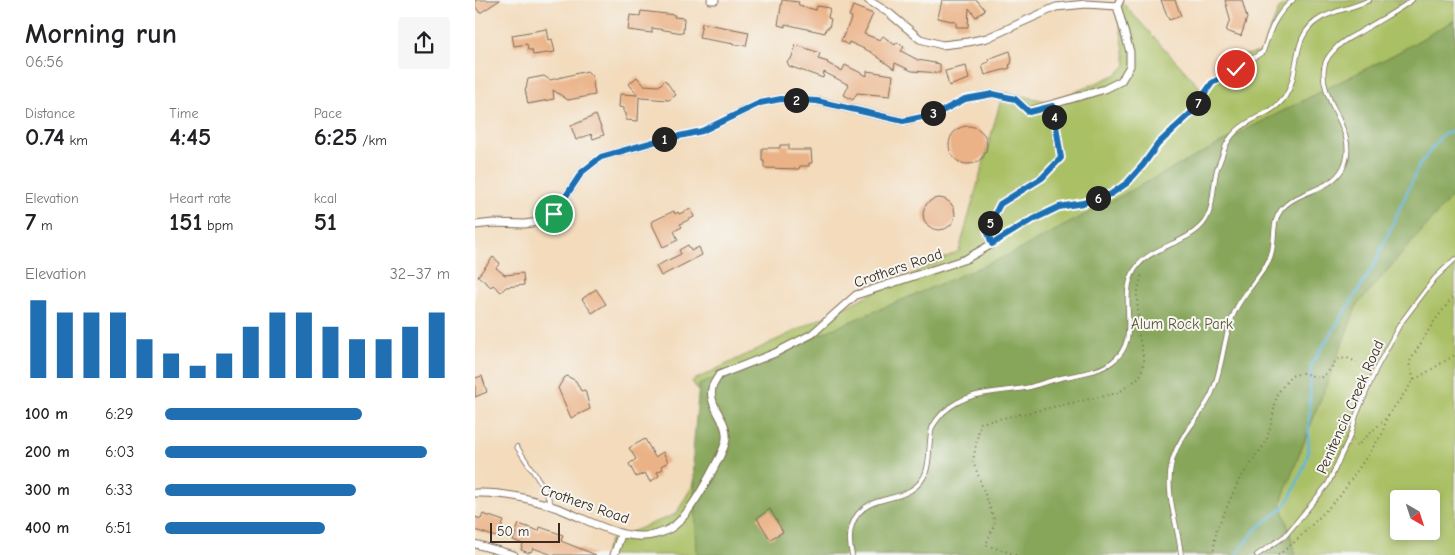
<!DOCTYPE html>
<meta charset="utf-8">
<style>
body{margin:0;font-family:"Comic Neue",sans-serif;background:#f6f6f6;color:#202124;height:100vh;display:flex;flex-direction:column;font-size:19px;white-space:nowrap}
*{box-sizing:border-box;margin:0}
p{font-size:16px;color:#757577}
.icon{flex:none;width:28px;height:28px;fill:none;stroke:currentColor;stroke-width:2;stroke-linecap:round;stroke-linejoin:round}
.map{position:relative;flex:1;overflow:hidden}
.sheet{display:flex;flex-direction:column;background:#fff;width:475px}
.sheet>*{flex:none}
.needle{width:32px;rotate:141deg}
.buttons{position:absolute;left:915px;top:490px;display:grid;gap:10px}
.buttons a{display:grid;place-items:center;width:50px;height:50px;border-radius:5px;background:#fff;box-shadow:0 2px 8px #0003;font-size:25px}
.scale{position:absolute;left:15px;bottom:12px;width:70px;box-sizing:border-box;padding-left:5px;border:2px solid #3b2a1e;border-top:0;font-size:14px;line-height:18px;white-space:nowrap;color:#3b2a1e;-webkit-text-stroke:4px #f6f6f2;paint-order:stroke}
.pin{position:absolute;display:grid;place-items:center;width:42px;height:42px;color:#fff;margin:-21px;border:2px solid #fff;border-radius:50%;box-shadow:0 1px 5px #0007}
.km{position:absolute;width:25px;height:25px;margin:-12px;border-radius:50%;background:#222;color:#fff;font-size:14px;line-height:25px;text-align:center}
.round{display:grid;place-items:center;flex:none;width:52px;height:52px;border-radius:5px;background:#f6f6f6}
.summary{display:flex;align-items:center;justify-content:space-between;height:85px;padding:0 25px}
h1{font-size:28px;font-weight:700;line-height:38px}
.stats{display:grid;grid-template-columns:repeat(3,1fr);gap:8px;height:85px;padding:5px 25px}
.stats div{display:grid;align-content:center}
.stats b{font-size:25px;font-weight:700}
.stats small{font-size:14px;font-weight:400}
.stats p{font-size:14px}
.chart{height:140px;padding:10px 25px}
.chart p{display:flex;justify-content:space-between}
.chart svg{width:100%;height:90px;margin-top:5px;stroke:#1f6fb2;stroke-width:6}
ul{padding:0 25px;list-style:none;font-size:16px}
li{display:grid;grid-template-columns:80px 60px 1fr;align-items:center;height:38px}
li i{height:12px;border-radius:6px;background:#1f6fb2}
main{display:flex;flex:1;min-height:0}
.map>svg:first-child{display:block}
.green{fill:#aac065;stroke:#727542;fill-rule:evenodd}
.forest{fill:#87a65a;stroke:#61683c}
.lines{fill:none;stroke-linecap:round;stroke-linejoin:round}
.stream{stroke:#5fb5db;stroke-width:2.5}
.building{fill:#ebb287}
.service-casing{stroke:#7b6855;stroke-width:5.5}
.minor-casing{stroke:#7b6855;stroke-width:9}
.path{stroke:#7b6855;stroke-width:2;stroke-dasharray:1 4;stroke-linecap:butt}
.service{stroke:#fff;stroke-width:4}
.minor{stroke:#fff;stroke-width:7}
.route-casing{stroke:#fff;stroke-width:10}
.route{stroke:#1f6fb2;stroke-width:6}
.labels{text-anchor:middle;stroke-width:4;stroke-linejoin:round;paint-order:stroke}
.street-label{font-size:15px;fill:#3b2a1e;stroke:#f6f6f2}
.park-label{font-size:15px;fill:#5c5733;stroke:#f6f6f2}
</style>
<main>
<section class="sheet">
<div class="summary"><div><h1>Morning run</h1><p>06:56</p></div><a class="round"><svg class="icon" aria-label="share" viewBox="0 0 24 24"><path d="M12 15V3M7 8l5-5 5 5M5 13v7h14v-7"/></svg></a></div>
<div class="stats">
<div><p>Distance</p><b>0.74<small> km</small></b></div>
<div><p>Time</p><b>4:45</b></div>
<div><p>Pace</p><b>6:25<small> /km</small></b></div>
</div>
<div class="stats">
<div><p>Elevation</p><b>7<small> m</small></b></div>
<div><p>Heart rate</p><b>151<small> bpm</small></b></div>
<div><p>kcal</p><b>51</b></div>
</div>
<div class="chart"><p><span>Elevation</span>32–37 m</p>
<svg viewBox="0 0 160 44" preserveAspectRatio="none"><path d="M5 44V6M15 44V12M25 44V12M35 44V12M45 44V25M55 44V32M65 44V38M75 44V32M85 44V19M95 44V12M105 44V12M115 44V19M125 44V25M135 44V25M145 44V19M155 44V12"/></svg>
</div>
<ul>
<li><b>100 m</b>6:29<i style="width:69%"></i></li>
<li><b>200 m</b>6:03<i style="width:92%"></i></li>
<li><b>300 m</b>6:33<i style="width:67%"></i></li>
<li><b>400 m</b>6:51<i style="width:56%"></i></li>
</ul>
</section>
<div class="map">
<svg width="980" height="555" viewBox="0 0 980 555">
<rect width="100%" height="100%" fill="#f6f6f2"/>
<filter id="ink" filterUnits="userSpaceOnUse"><feTurbulence type="fractalNoise" baseFrequency=".02" numOctaves="2"/><feDisplacementMap in="SourceGraphic" scale="10" xChannelSelector="R" yChannelSelector="G"/><feConvolveMatrix kernelMatrix="1 2 1 2 8 2 1 2 1" color-interpolation-filters="sRGB"/></filter>
<filter id="wash" filterUnits="userSpaceOnUse"><feTurbulence type="fractalNoise" baseFrequency=".0096" numOctaves="4" result="noise"/><feDisplacementMap in="SourceGraphic" scale="20" xChannelSelector="R" yChannelSelector="G"/><feGaussianBlur stdDeviation="1.12" result="paint"/><feColorMatrix in="noise" values="0 0 0 0 0 0 0 0 0 0 0 0 0 0 0 0 0 1.4 0 .05"/><feComposite in="paint" operator="in"/></filter>
<g filter="url(#wash)">
<rect width="100%" height="100%" fill="#f3dbbc"/>
<!-- green -->
<path class="green" d="M641,0H645L731,94L747,59L786,52L804,9L818,0H980V555H129L135,540L201,514L248,433L217,381L484,251L528,92L577,102L642,74L651,65ZM924,499H956V531H924Z"/>
<!-- forest -->
<path class="forest" d="M980,20V193L882,305L806,502L821,555H222L218,451L224,385L534,255L782,124L920,54Z"/>
<g class="lines">
<!-- stream -->
<path class="stream" d="M761,555L780,530L808,508L815,498L829,467L833,453L836,365L898,267L944,166L967,135L980,131"/>
</g>
<g id="blocks">
<!-- building -->
<path class="building" d="M0,0H25L5,13L0,6Z
M307,0L324,2L323,4L326,6L341,10L342,6L355,8L353,18L356,19L354,28H351L350,33L310,24V27L303,25Z
M467,0H502L510,10L501,17L494,8L493,27H481V22L463,18Z
M686,0H700L706,16L694,20Z
M750,0H767L772,18L766,36L751,31L755,19Z
M378,6L398,14L389,34L405,40L408,36L420,45L422,42L429,47L426,51L443,60L465,64V73L437,71L420,63L419,69L396,52L374,42L373,45L366,41L377,17L374,16Z
M166,11L200,15L199,17L209,18L208,33L177,28V33L153,30L155,15L165,16Z
M227,23L274,32L271,46L224,38Z
M72,29L74,40L77,39L80,52L58,55L57,50H53L52,44L39,46L37,35Z
M321,45L345,53L343,59L353,62L352,63L367,71L370,65L392,76V71L418,75L415,96L382,93L378,100L369,95L374,85L349,72L348,78L314,66L312,61L316,59Z
M535,51L537,59L536,64L534,65L535,68L510,75L507,65L508,64L514,62L513,59Z
M491,66L494,79L474,86L470,71Z
M112,71L117,76L120,95L93,100L78,90L79,99L53,104L50,89H51L53,79L69,76L75,80Z
M162,77L169,85L184,86L190,80L201,95L194,100L166,98L164,97L163,121L151,120V113H149V108L144,107L145,94L163,95L154,84Z
M121,115L129,135L118,139L116,134L101,140L96,126Z
M474 145a19 19 0 1 1 38 0a19 19 0 1 1-38 0Z
M305,145H314V150H336L337,163H334V166H325L324,169L289,168V161H287V148H305Z
M448 214a16 16 0 1 1 32 0a16 16 0 1 1-32 0Z
M216,209L219,217L205,224L207,227L199,231L203,240L188,247L176,222L199,211L200,214L203,212L204,214Z
M213,245L216,251L224,247L227,255L186,276L181,266L206,254L204,250Z
M18,257L25,263L21,268L30,275L48,273L49,285L31,287L26,292L18,285L16,287L3,276Z
M121,289L131,304L117,313L107,299Z
M7,376L12,392L0,397V378Z
M92,376L101,381L106,391L110,390L115,409L96,418L83,388L89,378Z
M170,439L180,457L188,452L193,462L186,466L188,469L182,472L184,476L175,482L170,473L161,477L154,464L161,459L154,448Z
M295,509L308,532L295,539L282,518Z
M8,514L29,521L23,536H21V537L0,530V517L6,519Z
M44,524L64,531L65,527L88,535L86,541L121,555H78L58,548L56,552L54,551V553L46,550L48,544L38,540Z"/>
</g>
</g>
<g filter="url(#ink)">
<use href="#blocks" fill-opacity="0" stroke="#7b6855" stroke-width="1"/>
<g class="lines">
<!-- service casing -->
<g class="service-casing">
<path id="service" d="M517,244L553,222L584,207L607,203L636,194L652,183L667,165L683,143L715,114L737,83L788,52C795,30 800,15 818,0
M42,447L69,488L76,504
M377,555C372,535 375,514 396,504C409,498 424,498 436,490C460,476 451,450 457,428C459,423 466,414 470,411C495,389 526,393 555,387C569,383 582,378 596,376C610,373 625,371 637,362C667,340 644,304 657,275C669,247 707,246 726,226C740,212 737,187 742,169C745,162 748,153 751,145C765,117 796,118 810,97C827,71 814,36 846,18C860,10 879,8 894,0
M706,555C703,522 688,492 698,458C705,435 724,419 735,397C749,369 747,335 762,307C771,290 786,277 794,260C802,245 795,224 806,210C822,190 855,192 868,168C886,133 844,103 849,68C850,59 857,52 863,46C869,40 878,36 885,32C903,21 921,12 937,0
M782,555L810,536L853,484L876,434L881,416L901,369L925,324L960,278L980,259"/>
</g>
<!-- minor casing -->
<g class="minor-casing">
<path id="minor" d="M236,0H240
M393,0L414,13L445,39L467,45L493,42L512,38L581,7L611,4L642,6
M0,225L18,223L49,224L64,222L79,214L107,172L126,157L183,141L227,131L285,103L306,99L342,101L428,121L447,117L467,111L490,99L518,94L540,99L554,111L630,89L646,81L655,66V52L642,6L645,0
M0,493C29,492 58,499 85,509C119,522 160,550 196,528C214,517 235,476 245,456C247,451 251,444 251,438C253,420 233,407 237,388C238,384 242,379 244,375L300,353L337,334L381,295L491,259L517,244L512,230L525,204L567,178L586,158L578,106
M0,544L39,555
M139,555L146,535"/>
</g>
<!-- path -->
<path class="path" d="M939,380L934,363L958,323L980,294
M879,440L882,446L912,417L939,380L980,355
M541,555L511,545L520,522L498,461L505,423L643,393L665,377L669,360L664,336L662,296L667,273
M738,555L741,531L764,480L791,442L796,425L802,394L816,376L827,373L845,378L853,372L863,359L872,358L882,362
M803,555L821,541L865,496L907,434L912,417"/>
<!-- service -->
<use href="#service" class="service"/>
<!-- minor -->
<use href="#minor" class="minor"/>
</g>
</g>
<g class="lines" filter="url(#ink)">
<!-- route casing -->
<g class="route-casing">
<path id="route" d="M79,214L107,172L126,157L182,141L227,131L285,103L306,99L342,101L428,121L447,117L467,111L490,99L518,94L540,99L554,112L578,106L586,158L567,178L525,204L512,230L517,244L553,222L584,207L608,203L636,194L652,183L668,165L683,144L715,114L737,83L761,69"/>
</g>
<!-- route -->
<use href="#route" class="route"/>
</g>
<g class="labels">
<!-- street labels -->
<g class="street-label">
<text transform="translate(423 268) rotate(-19)" y="5">Crothers Road</text>
<text transform="translate(875 407) rotate(-66)" y="5">Penitencia Creek Road</text>
<text transform="translate(110 504) rotate(19)" y="5">Crothers Road</text>
</g>
<!-- park labels -->
<g class="park-label">
<text x="707" y="329">Alum Rock Park</text>
</g>
</g>
</svg>
<div class="buttons">
<a><svg class="needle" viewBox="-14 -14 28 28"><path d="M0-13l5 13h-10z" fill="#e53935"/><path d="M0 13l5-13h-10z" fill="#757577"/></svg></a>
</div>
<div class="scale">50 m</div>
<div class="pin" style="left:79px;top:214px;background:#1e9e55"><svg class="icon" aria-label="arrive" viewBox="0 0 24 24"><path d="M6 21V4h12l-3 4 3 4H6"/></svg></div>
<div class="pin" style="left:761px;top:69px;background:#d93025"><svg class="icon" aria-label="check" viewBox="0 0 24 24"><path d="M5 12l5 5 9-10"/></svg></div>
<b class="km" style="left:189px;top:139px">1</b>
<b class="km" style="left:321px;top:100px">2</b>
<b class="km" style="left:458px;top:113px">3</b>
<b class="km" style="left:579px;top:117px">4</b>
<b class="km" style="left:515px;top:223px">5</b>
<b class="km" style="left:623px;top:198px">6</b>
<b class="km" style="left:723px;top:103px">7</b>
</div>
</main>
